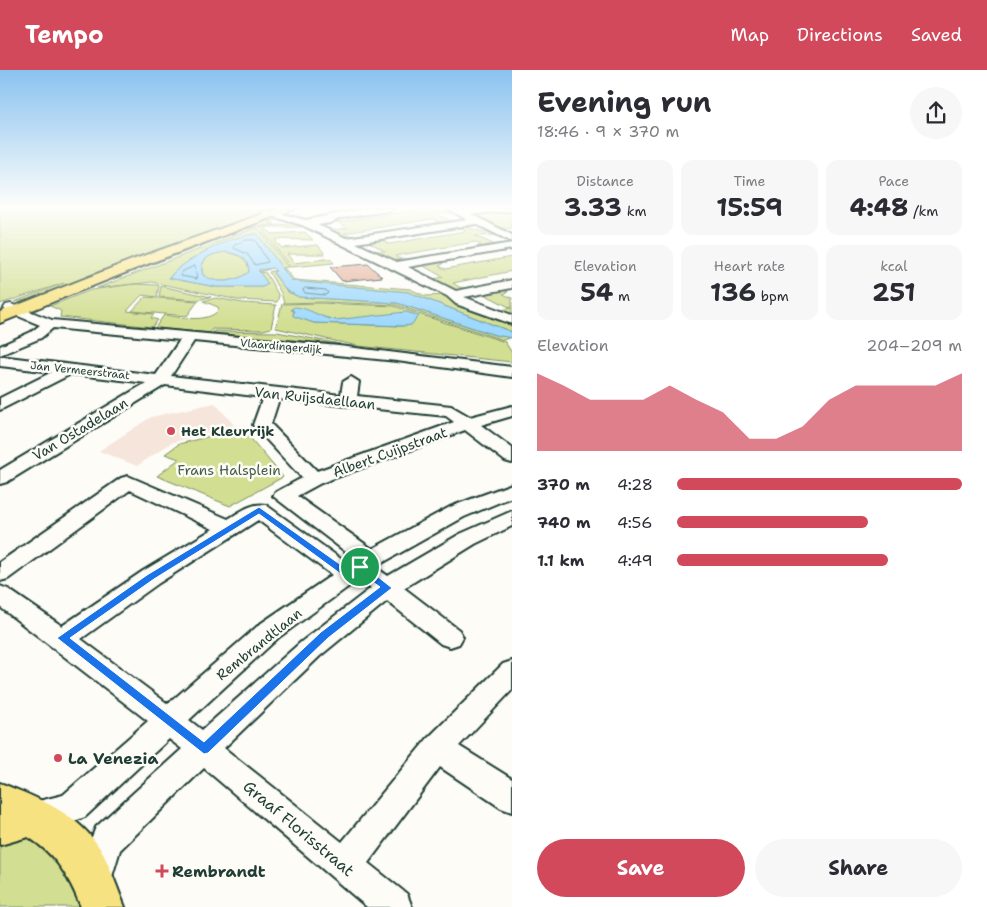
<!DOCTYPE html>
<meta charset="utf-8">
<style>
body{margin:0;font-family:"Shantell Sans",sans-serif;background:#f7f7f7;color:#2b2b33;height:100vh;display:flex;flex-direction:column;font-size:19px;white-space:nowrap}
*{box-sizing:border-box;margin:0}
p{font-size:16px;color:#7c7c81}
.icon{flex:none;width:28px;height:28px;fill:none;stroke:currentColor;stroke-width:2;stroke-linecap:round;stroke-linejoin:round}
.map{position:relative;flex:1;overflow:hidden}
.sheet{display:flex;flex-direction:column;background:#fff;width:475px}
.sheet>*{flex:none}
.pin{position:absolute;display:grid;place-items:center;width:42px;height:42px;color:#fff;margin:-21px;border:2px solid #fff;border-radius:50%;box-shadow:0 1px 5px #0007}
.round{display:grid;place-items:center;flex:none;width:52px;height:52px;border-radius:26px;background:#f7f7f7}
.head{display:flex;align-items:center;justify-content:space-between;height:85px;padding:0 25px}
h1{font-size:28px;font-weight:700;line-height:38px}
.figures{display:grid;grid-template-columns:repeat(3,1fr);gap:8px;height:85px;padding:5px 25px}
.figures div{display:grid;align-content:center;border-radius:12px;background:#f7f7f7;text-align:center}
.figures b{font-size:25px;font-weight:700}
.figures small{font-size:14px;font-weight:400}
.figures p{font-size:14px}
.chart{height:140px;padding:10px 25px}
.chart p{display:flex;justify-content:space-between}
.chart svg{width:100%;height:90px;margin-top:5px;fill:#d1495b;opacity:.7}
.primary-button{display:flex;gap:10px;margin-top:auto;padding:10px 25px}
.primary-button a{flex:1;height:58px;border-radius:30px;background:#d1495b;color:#fff;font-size:20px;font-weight:700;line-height:58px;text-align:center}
.primary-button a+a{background:#f7f7f7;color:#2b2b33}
ul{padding:0 25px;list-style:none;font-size:16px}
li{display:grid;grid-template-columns:80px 60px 1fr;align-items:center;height:38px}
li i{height:12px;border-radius:6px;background:#d1495b}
header{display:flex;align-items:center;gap:30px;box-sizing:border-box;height:70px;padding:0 25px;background:#d1495b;color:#fff}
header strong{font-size:24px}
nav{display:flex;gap:28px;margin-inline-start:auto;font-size:18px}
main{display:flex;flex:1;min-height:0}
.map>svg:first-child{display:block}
.built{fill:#f6e5db}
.green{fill:#d2de91;stroke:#788e62;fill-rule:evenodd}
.water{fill:#9dd8fd;stroke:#6b9aad;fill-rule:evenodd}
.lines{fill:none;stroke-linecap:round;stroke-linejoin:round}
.shore{stroke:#517b84;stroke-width:1}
.building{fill:#e6af9b;stroke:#1f3d34}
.minor-casing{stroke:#1f3d34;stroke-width:4}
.major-casing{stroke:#1f3d34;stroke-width:4}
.minor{fill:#fdfcf7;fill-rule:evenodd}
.major{fill:#f7e281;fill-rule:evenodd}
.route{fill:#1a73e8;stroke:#fff;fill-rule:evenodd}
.poi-dot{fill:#d1495b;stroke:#fdfcf7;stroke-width:2}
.labels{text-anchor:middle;stroke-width:5;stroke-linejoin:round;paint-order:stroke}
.far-street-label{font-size:11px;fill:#1f3d34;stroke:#fdfcf7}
.street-label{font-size:14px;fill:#1f3d34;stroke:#fdfcf7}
.poi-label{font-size:14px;font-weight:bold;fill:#1f3d34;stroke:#fdfcf7;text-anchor:start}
.park-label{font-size:14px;fill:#435d47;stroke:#fdfcf7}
.near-poi-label{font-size:16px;font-weight:bold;fill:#1f3d34;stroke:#fdfcf7;text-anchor:start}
.near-street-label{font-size:16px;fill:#1f3d34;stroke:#fdfcf7}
</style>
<header>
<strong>Tempo</strong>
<nav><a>Map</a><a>Directions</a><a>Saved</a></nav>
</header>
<main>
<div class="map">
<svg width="512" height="837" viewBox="0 0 512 837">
<rect width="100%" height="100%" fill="#fdfcf7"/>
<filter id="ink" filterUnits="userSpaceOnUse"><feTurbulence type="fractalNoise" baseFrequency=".02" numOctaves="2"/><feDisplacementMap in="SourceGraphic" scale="10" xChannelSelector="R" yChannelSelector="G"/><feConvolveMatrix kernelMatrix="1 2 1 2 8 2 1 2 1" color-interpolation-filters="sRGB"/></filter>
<g filter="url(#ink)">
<!-- built -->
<path class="built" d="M215,333L234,355L171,373L137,396L99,381L151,347Z"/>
<!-- green -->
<path class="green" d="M0,138H250L239,144L257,138H278L60,218C43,227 33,229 14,232L64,213L0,234Z
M430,138L443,139L452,143H434L454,152L438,155L434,153L438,151L433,149L344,163L355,167L347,169L326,161L348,158L334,150L340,152Z
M512,140V158L504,159L473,143Z
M277,147L283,149L269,152L275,154L246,159L56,231L71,223L244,157Z
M298,153L301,157H267L266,159L272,164L305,162L313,170L276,169V172L282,178L318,175L325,184H287L294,193L325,189H330L334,193L290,197L260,157Z
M468,157C477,162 485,160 495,165L475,166L498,176L481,179L477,177L481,175L475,172L395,186L400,189H408L397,193L373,181H385L366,170L385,168L388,169L384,171L389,174L466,161L461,158Z
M255,158L259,159L288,197L282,198L256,164C233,166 183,189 169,208L216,217H262L268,214L258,200L273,198L259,202L266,203L279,226L277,232L238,230L152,212L97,218Z
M227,182C240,185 248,188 249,202C235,212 218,215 203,205C198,188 213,183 227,182Z
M512,187V201L453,213L459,217L472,219L457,221L426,207L434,209L443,207L420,194L440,192L443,194L439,196L445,199Z
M283,199H285L294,210L410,219L425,226L450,225L512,253V262L408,222L297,212L291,210Z
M276,200L273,203L288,222L299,227L397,233L495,265L511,267L503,270L396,235L324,232L284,233L281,223L269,202Z
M134,214L159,215L157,227L142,225L127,241L154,244L151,248L158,250L152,257L60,247L61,241L50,236L91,220Z
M161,216L211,227L197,230L159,227Z
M504,220L508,222L503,224L512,228V246L490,238L501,240L511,238L482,223Z
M145,227L198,231L187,246L132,241Z
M216,228L243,233L276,235L271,258L263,260L212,259L210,263L155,258L164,245C181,247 206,254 219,240L218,237L203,231Z
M318,233L394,236L505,272L512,283V292L358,276L276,258L282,234ZM294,239L335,250L411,244L403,256L314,253L293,245L294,240H291Z
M214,261L277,262L340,274L213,263Z
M226,362L232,367L247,364L283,407L230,436L157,406L179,389L165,384L179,374Z
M0,762L47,769L80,832L79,837H0Z"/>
<!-- water -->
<path class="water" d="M257,164L292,211L408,222L512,262V268L495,265L397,233L299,227L286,220L273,202L276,201L273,198L258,200L268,214L262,217H216L169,208C184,189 232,165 257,164ZM227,182C240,185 249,188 249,202C235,212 218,215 203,205C197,188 213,183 227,182Z
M295,237C310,238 320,248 335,250L406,242L419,246L411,255L403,256L314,253L293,246L294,241L291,239Z"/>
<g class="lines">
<!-- shore -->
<path class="shore" d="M246,170H255L268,192L255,195L247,184L234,178L235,175Z
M195,196L197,209L181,206L182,202Z
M306,218L326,220L328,223L325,225L305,223L303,220Z"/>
</g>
<!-- building -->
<path class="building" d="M368,194L382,207L342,211L330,197Z"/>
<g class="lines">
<!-- minor casing -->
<g class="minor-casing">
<path id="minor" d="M367,138H393L388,141L341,148L330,153L318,155L346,168L467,150L447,138H512V141L471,144L512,165V172L476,154L356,173L397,192L512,173V179L408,197L456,221L512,210V218L464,227L512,245V254L456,234L447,226L302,155L261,143L266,140L306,150Z
M11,234L52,250L339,276L512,297V307L397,291L194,271L171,306L341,325L343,312L351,307L359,312L357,326L451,336L470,347L512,336V346L481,355L512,378V393L505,391L465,360L321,413L297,426L372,479L450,437L512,414V427L464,447L375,497L388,506L460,464L512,441V456L475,474L404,518L459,560L463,567L459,574L450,577L441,574L387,531L320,586L224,678L342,772L427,669L503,594L512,591V620L459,676L512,709V742L501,738L440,697L368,793L407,824L412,837H367L204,698L120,780L108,820L96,825L84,820L79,808L83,789L96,757L182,679L169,669L85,747L56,758L34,762L23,757L18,746L23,735L63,725L148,651L0,537V516L8,519L62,556L143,501L213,459L130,420L8,509L0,511V492L121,408L128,406L228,449C240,442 252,432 266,435L348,494L355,489L273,426L276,422L302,408L253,355L263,327L165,315L7,412L0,414V400L146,313L71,304L0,340V328L52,302L0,296V286L156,305L180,270L53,258L41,268L0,285V276L31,262L40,255L6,241L4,238L6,235ZM279,329L446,346L454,352L317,401L271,354ZM258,450L332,505L260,554L168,634L81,569L159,513ZM359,509L371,518L301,572L202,660L189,650L278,568Z"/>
</g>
<!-- major casing -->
<g class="major-casing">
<path id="major" d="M279,138H297L142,196L0,253V242L132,190Z
M0,713C38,728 78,743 101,780C111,798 117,818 125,837H81C69,807 56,784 28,767L0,775Z"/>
</g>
<!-- minor -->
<use href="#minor" class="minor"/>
<!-- major -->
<use href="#major" class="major"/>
</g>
</g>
<!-- sky -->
<linearGradient id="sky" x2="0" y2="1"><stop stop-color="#8ac2f0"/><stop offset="0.54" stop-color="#fefefb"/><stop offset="1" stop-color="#fefefb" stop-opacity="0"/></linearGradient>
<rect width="512" height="255" fill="url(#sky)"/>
<!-- route -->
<path class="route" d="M259,437L348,500L356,495H363L392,518L328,568L208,683L204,684L57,568L147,505ZM259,444L345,507H351L359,502L380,517L321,562L204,672L70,568L154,509Z"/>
<!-- markers -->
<g class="poi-dot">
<circle cx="171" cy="361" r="5"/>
<circle cx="58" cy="688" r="5"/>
<path d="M159.5 793.5h5v5h5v5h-5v5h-5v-5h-5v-5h5z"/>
</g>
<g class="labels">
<!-- far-street labels -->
<g class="far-street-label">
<text transform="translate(281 276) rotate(5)" y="4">Vlaardingerdijk</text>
<text transform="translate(80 300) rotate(6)" y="4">Jan Vermeerstraat</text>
</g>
<!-- street labels -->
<g class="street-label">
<text transform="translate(315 328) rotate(6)" y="5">Van Ruijsdaellaan</text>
<text transform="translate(80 359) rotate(-31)" y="5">Van Ostadelaan</text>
<text transform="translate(390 382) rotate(-20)" y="5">Albert Cuijpstraat</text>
<text transform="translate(259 574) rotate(-39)" y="5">Rembrandtlaan</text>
</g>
<!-- poi labels -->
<g class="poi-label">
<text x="181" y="366">Het Kleurrijk</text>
</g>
<!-- park labels -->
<g class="park-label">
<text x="229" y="405">Frans Halsplein</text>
</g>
<!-- near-poi labels -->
<g class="near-poi-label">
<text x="68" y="694">La Venezia</text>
<text x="172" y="807">Rembrandt</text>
</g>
<!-- near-street labels -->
<g class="near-street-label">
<text transform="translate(299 758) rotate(40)" y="6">Graaf Florisstraat</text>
</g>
</g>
</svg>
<div class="pin" style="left:360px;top:497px;background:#1e9e55"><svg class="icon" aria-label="arrive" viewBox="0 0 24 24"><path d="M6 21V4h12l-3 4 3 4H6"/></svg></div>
</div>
<section class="sheet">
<div class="head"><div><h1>Evening run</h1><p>18:46 · 9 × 370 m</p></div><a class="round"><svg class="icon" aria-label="share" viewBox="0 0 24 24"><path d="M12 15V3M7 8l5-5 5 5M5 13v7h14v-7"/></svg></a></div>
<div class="figures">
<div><p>Distance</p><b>3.33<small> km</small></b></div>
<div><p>Time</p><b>15:59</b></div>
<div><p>Pace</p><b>4:48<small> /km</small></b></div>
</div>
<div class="figures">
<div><p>Elevation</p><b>54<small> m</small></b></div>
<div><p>Heart rate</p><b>136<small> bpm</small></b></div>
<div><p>kcal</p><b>251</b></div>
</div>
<div class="chart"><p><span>Elevation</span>204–209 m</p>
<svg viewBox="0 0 160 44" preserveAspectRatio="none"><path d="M0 44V6L10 12L20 19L30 19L40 19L50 12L60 19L70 25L80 38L90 38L100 32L110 19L120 12L130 12L140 12L150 12L160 6V44z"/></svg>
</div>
<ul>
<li><b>370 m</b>4:28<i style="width:100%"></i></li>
<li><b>740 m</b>4:56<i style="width:67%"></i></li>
<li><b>1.1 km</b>4:49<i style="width:74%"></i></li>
</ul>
<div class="primary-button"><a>Save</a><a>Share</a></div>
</section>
</main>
